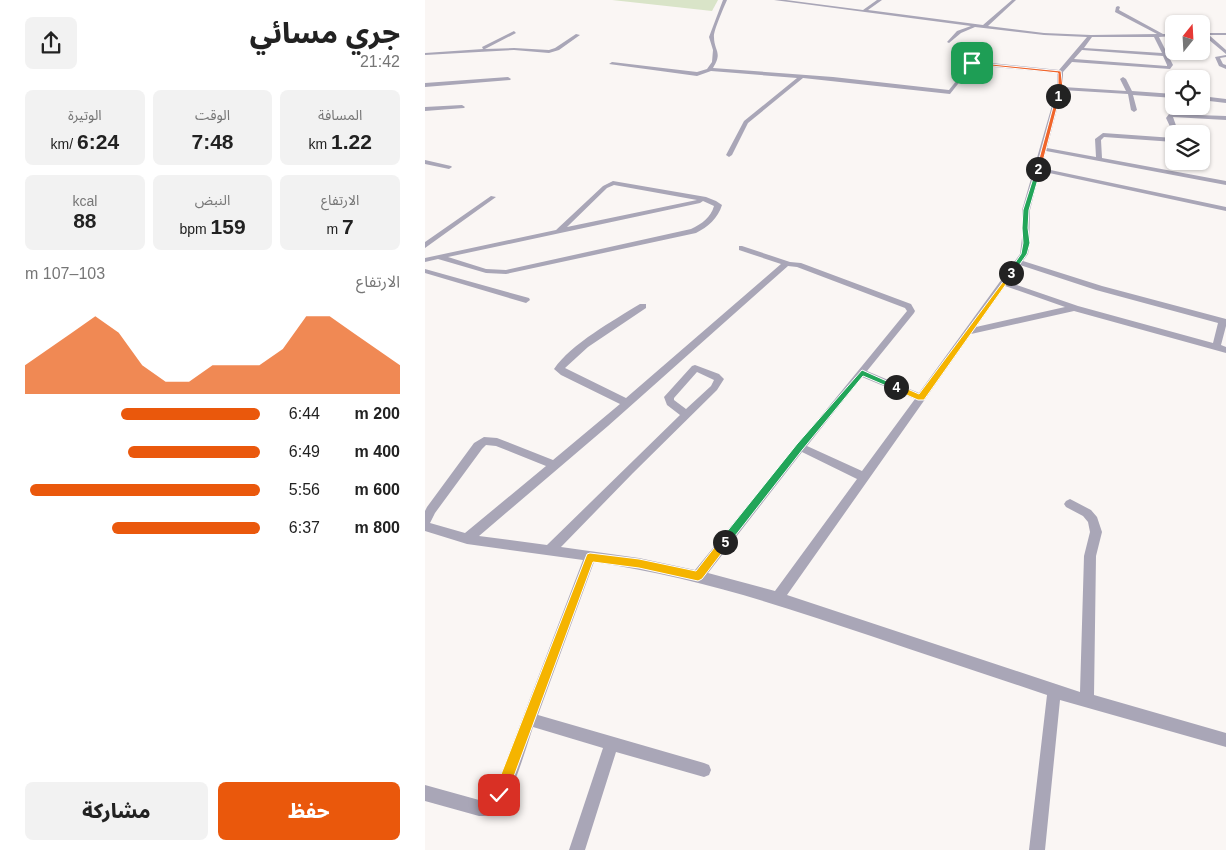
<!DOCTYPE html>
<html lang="ar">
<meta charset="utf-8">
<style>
body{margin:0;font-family:Arial,"Noto Sans Arabic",sans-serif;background:#f2f2f2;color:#222;direction:rtl;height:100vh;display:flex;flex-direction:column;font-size:19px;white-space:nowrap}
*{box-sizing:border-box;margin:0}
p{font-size:16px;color:#767676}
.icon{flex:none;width:28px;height:28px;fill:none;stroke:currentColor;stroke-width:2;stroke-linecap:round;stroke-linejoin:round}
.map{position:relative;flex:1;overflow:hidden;direction:ltr}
.panel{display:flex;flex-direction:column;background:#fff;width:425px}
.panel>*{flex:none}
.needle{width:32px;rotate:18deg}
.buttons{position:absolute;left:740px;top:15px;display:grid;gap:10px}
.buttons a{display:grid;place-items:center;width:45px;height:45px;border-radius:8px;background:#fff;box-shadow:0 1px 4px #0004;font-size:25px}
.pin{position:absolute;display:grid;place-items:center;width:42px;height:42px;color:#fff;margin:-21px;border-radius:10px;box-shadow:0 2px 8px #0006}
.km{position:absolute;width:25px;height:25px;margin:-12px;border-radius:50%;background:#222;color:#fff;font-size:14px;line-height:25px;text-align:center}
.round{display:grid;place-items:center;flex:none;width:52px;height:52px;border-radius:8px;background:#f2f2f2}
.overview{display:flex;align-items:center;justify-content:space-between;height:85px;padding:0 25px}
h1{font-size:28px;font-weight:800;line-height:38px}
.figures{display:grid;grid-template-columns:repeat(3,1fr);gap:8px;height:85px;padding:5px 25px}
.figures div{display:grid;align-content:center;border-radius:8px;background:#f2f2f2;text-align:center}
.figures b{font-size:21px;font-weight:800}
.figures small{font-size:14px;font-weight:400}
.figures p{font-size:14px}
.chart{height:140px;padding:10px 25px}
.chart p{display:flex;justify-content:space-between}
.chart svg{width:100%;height:90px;margin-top:5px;fill:#ea580c;opacity:.7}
.action{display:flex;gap:10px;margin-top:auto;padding:10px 25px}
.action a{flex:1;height:58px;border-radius:8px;background:#ea580c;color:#fff;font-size:20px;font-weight:800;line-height:58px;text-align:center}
.action a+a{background:#f2f2f2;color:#222}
ul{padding:0 25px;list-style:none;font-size:16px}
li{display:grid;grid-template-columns:80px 60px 1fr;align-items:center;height:38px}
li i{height:12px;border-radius:6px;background:#ea580c}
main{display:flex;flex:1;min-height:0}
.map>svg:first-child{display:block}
.green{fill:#d9e4c8}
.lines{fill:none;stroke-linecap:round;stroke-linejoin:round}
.minor{fill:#a9a6b7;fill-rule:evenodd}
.split-1{fill:#f0652b;stroke:#fff}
.split-2{fill:#f0652b;stroke:#fff}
.split-3{fill:#22a559;stroke:#fff}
.split-4{fill:#f5b400;stroke:#fff}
.split-5{fill:#22a559;stroke:#fff}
.split-6{fill:#f5b400;stroke:#fff}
</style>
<main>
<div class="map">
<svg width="801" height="850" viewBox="0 0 801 850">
<rect width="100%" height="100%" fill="#faf6f4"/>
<!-- green -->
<path class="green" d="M187,0H293L287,11Z"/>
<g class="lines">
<!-- minor -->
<path class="minor" d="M298,0H302C299,7 288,32 289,37C289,51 298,52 288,68L408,77L524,90L547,61L634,70L662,37L619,35L550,27L536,33L524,43L522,42L532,31L546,26L349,0H361L438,10L452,0H457L443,10L558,25L587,0H591L563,26L619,33L666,35L732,34L690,12L691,7L693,6L695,7L694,10L738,34H749V36L734,37L748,65L745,69L647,62L638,72V87L701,91L695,79L698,77L701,79L707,91L749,94V98L708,95L712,110L709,112L706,110L703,94L637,90L622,148L671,157L670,139L678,133L749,138V142L679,137L676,140L677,158L801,181V185L621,151L616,168L801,207V211L615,171L605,210L604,249L603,254L598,261L677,286L801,319V326L796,345L801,347V353L649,311L546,334L362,595L655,692L659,556L665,532L663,522L658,516L641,507L639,504L641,501L645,499L666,510L672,517L677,532L671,556L669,695L801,733V747L635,700L620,850H604L622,695C563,675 505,656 446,636C355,605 265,576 169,562L113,715L279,763L284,765L286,770L284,775L279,777L191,752L160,850H144L178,748L108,727C102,745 86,801 73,811C67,816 60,816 54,816L0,801V785L54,800H62L68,793L75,777L158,560L42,544L0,531V511L2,507L49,443L59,437L72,438L128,460L195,404L136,375L129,369C146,344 189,320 215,304H221V308L163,347L140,368L201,398L356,264L314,250V246H317L365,262L376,263L486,304L490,311L489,313L442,371L494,393L595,254L597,238V210L632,88V73L548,65L525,94L378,78L323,123L307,155L304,157L301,155L319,121L372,78L286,71L272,76L184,64L187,62L272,72L282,69L287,62L288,50L284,37ZM667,37H729L737,53L659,48ZM657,50L738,56L742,65V66L649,59ZM595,265L671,290L793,323L788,343L653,306L583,282ZM363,266L372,267L480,308L482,311L270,570L214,558L136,547L208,473L292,390L299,379L294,374L270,365L267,366L239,397L242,405L255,415L122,545L54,536L183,426ZM580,286L640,307L551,327ZM272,372L289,380L286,386L261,409L249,400V398ZM437,377L490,399L437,471L382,446ZM61,445L71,446L121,466L40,533L5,523L10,513L57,449ZM377,452L432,479L350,591L283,573Z
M89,31L91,33L60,49L89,48L124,50L130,48L151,34L155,35L134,50L124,53L89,50L0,55V53L58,49L57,47Z
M780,33H801V35H784L801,50V54L778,35Z
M801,55V57L795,58L798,64L801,65V69L794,66L790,57Z
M83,77L86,79L85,80L0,87V83Z
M776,96L801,99V103L776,100Z
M37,105L40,107L39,108L0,111V107Z
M744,114L801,116V120L748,117L754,134H749V135L741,118Z
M0,160L26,166L27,167L24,169L0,164Z
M188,181L281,197L291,201L297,205C293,218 283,227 271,233L81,274L61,273L13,259L0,262V258L131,230L178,186ZM189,185L272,200L142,227L182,188ZM278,201L289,206C286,217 277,224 266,229L81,270L61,269L23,257L275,203Z
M66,196L71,197L0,248V242Z
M0,269L104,298L105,300L101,303L0,273Z"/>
</g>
<!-- split-1 -->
<path class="split-1" d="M546,62L636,71L638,88L635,96H631L633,88V73L547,64Z"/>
<!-- split-2 -->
<path class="split-2" d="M633,94L635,96L616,169L611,170L631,96Z"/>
<!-- split-3 -->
<path class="split-3" d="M613,167L616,169L604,210L603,228L605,243L602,254L588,274H584L583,273L596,254L598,243L597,228L598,210L611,169Z"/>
<!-- split-4 -->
<path class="split-4" d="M586,271L589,273L499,400H493L468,389L467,387L471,384L494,394Z"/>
<!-- split-5 -->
<path class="split-5" d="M437,370L475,387L471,390L438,376L378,449L303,545H296V539L372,444Z"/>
<!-- split-6 -->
<path class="split-6" d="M300,538L304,542L303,545L277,579L273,581L214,568L168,562L88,779L79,799L74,801L70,799L68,795L162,554L165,553L214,559L271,571L296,539Z"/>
</svg>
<div class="buttons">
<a><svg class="needle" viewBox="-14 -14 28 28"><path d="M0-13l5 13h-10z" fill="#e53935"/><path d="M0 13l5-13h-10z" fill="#767676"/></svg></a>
<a><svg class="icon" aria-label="locate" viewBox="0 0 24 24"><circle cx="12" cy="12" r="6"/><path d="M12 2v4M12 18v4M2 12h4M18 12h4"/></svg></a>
<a><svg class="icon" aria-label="layers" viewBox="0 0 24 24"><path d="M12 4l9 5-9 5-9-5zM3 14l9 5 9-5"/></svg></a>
</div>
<div class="pin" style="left:547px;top:63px;background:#1e9e55"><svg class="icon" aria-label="arrive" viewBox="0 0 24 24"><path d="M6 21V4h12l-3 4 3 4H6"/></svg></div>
<div class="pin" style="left:74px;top:795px;background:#d93025"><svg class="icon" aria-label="check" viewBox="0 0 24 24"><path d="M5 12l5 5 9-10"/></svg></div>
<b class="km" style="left:633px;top:96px">1</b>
<b class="km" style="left:613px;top:169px">2</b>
<b class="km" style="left:586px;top:273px">3</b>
<b class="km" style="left:471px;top:387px">4</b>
<b class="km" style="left:300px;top:542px">5</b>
</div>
<section class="panel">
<div class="overview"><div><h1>جري مسائي</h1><p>21:42</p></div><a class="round"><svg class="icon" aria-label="share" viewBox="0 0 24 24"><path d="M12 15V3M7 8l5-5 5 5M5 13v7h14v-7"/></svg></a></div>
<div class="figures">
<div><p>المسافة</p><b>1.22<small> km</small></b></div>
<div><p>الوقت</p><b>7:48</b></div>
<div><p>الوتيرة</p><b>6:24<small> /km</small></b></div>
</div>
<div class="figures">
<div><p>الارتفاع</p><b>7<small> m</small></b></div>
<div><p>النبض</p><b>159<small> bpm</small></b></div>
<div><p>kcal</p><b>88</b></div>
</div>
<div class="chart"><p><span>الارتفاع</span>103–107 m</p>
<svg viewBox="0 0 160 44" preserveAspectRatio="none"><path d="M0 44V30L10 22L20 14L30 6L40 14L50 30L60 38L70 38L80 30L90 30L100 30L110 22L120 6L130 6L140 14L150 22L160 30V44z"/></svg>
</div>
<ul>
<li><b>200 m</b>6:44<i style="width:59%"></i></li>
<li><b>400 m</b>6:49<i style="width:56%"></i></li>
<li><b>600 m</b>5:56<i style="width:98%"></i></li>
<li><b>800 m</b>6:37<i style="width:63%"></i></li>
</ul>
<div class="action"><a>حفظ</a><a>مشاركة</a></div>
</section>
</main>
